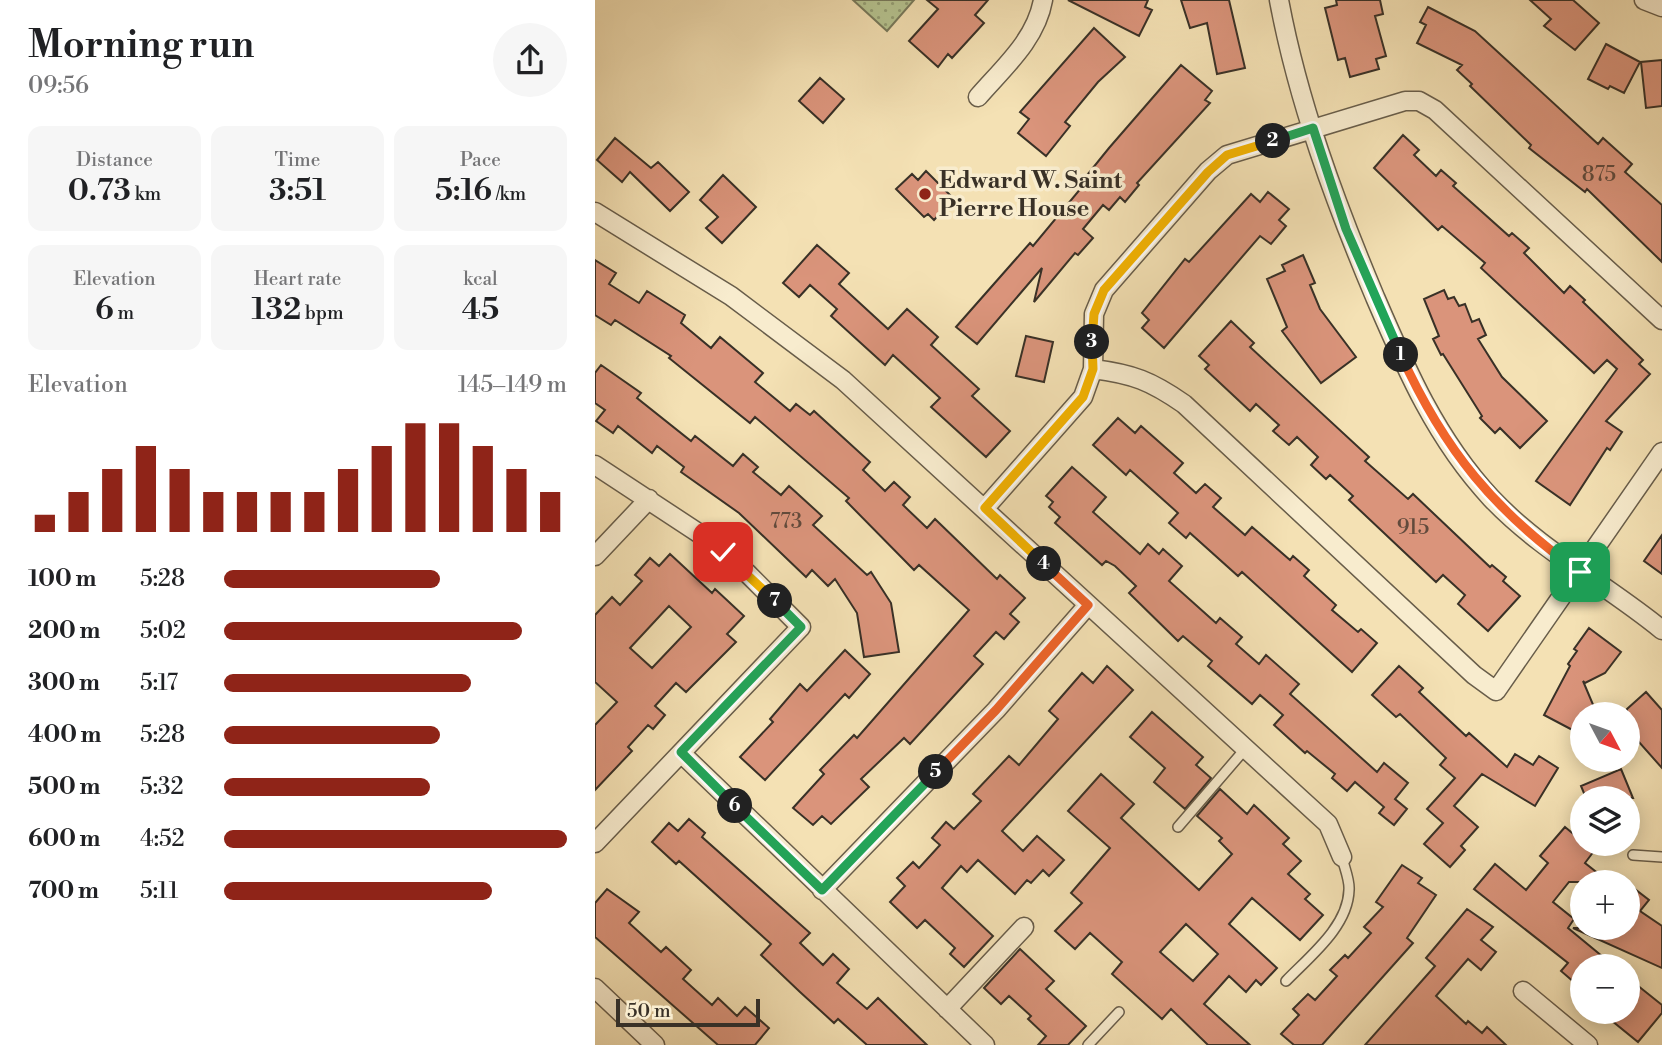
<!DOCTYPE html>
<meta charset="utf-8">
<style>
body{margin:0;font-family:"Libre Bodoni",serif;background:#f6f6f6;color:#202124;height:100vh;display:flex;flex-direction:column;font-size:26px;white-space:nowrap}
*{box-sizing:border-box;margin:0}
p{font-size:23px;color:#757577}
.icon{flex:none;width:38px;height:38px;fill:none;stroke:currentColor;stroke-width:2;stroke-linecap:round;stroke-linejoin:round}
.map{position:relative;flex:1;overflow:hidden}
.side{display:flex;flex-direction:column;background:#fff;width:595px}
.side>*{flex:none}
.needle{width:46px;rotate:131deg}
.fabs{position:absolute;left:975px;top:702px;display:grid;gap:14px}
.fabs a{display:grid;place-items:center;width:70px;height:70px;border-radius:50%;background:#fff;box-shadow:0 4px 18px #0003;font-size:35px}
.scale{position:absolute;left:21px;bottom:18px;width:144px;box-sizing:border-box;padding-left:7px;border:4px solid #393127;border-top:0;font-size:19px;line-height:24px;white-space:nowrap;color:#393127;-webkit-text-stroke:5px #f8ecce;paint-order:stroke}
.pin{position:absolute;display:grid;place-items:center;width:60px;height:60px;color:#fff;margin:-30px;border-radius:14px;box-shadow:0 4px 10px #0006}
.km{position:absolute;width:35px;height:35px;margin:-18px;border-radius:50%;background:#222;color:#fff;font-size:19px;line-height:35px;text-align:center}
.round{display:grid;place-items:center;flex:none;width:74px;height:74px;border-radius:37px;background:#f6f6f6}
.overview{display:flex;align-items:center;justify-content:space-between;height:119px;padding:0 28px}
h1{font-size:38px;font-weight:600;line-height:52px}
.figures{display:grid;grid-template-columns:repeat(3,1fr);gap:10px;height:119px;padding:7px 28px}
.figures div{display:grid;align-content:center;border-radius:14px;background:#f6f6f6;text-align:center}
.figures b{font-size:30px;font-weight:600}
.figures small{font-size:19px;font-weight:400}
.figures p{font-size:19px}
.chart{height:196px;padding:14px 28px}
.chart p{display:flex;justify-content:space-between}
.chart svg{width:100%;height:126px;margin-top:7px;stroke:#8f2418;stroke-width:6}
ul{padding:0 28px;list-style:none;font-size:23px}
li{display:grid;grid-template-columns:112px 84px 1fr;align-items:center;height:52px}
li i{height:18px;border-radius:9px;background:#8f2418}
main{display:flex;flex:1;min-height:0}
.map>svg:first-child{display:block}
.park{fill:url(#park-dots);stroke:#787a5c;stroke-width:2}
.building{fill:#da947b;stroke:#393127;stroke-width:2;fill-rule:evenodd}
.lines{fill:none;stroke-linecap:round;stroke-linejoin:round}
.service-casing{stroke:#685d4a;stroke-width:12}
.minor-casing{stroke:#685d4a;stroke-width:21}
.service{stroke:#f8ecce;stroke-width:9}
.minor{stroke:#f8ecce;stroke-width:18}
.split-1-casing{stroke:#fff;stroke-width:14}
.split-2-casing{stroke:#fff;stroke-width:14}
.split-3-casing{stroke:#fff;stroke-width:14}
.split-4-casing{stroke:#fff;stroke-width:14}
.split-5-casing{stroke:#fff;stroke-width:14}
.split-6-casing{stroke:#fff;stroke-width:14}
.split-7-casing{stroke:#fff;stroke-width:14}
.split-8-casing{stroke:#fff;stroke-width:14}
.split-1{stroke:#f0652b;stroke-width:9}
.split-2{stroke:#22a559;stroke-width:9}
.split-3{stroke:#f5b400;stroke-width:9}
.split-4{stroke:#f5b400;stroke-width:9}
.split-5{stroke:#f0652b;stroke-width:9}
.split-6{stroke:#22a559;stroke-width:9}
.split-7{stroke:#22a559;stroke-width:9}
.split-8{stroke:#f5b400;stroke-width:9}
.poi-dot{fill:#8f2418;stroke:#f8ecce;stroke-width:2.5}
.labels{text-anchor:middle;stroke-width:7;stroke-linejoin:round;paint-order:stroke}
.number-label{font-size:21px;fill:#614a3c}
.poi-label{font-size:24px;font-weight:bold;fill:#393127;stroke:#f8ecce;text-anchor:start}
</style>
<main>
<section class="side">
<div class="overview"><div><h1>Morning run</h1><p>09:56</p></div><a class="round"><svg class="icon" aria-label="share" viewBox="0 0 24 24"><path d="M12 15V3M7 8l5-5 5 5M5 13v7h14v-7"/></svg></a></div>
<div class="figures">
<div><p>Distance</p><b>0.73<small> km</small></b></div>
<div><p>Time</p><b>3:51</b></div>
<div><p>Pace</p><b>5:16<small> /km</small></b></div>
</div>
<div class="figures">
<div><p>Elevation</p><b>6<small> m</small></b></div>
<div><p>Heart rate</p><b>132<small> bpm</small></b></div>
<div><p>kcal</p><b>45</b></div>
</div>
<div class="chart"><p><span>Elevation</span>145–149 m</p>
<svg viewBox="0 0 160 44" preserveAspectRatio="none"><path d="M5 44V38M15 44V30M25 44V22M35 44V14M45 44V22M55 44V30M65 44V30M75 44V30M85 44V30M95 44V22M105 44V14M115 44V6M125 44V6M135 44V14M145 44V22M155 44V30"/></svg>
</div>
<ul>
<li><b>100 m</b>5:28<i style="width:63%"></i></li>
<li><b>200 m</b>5:02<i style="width:87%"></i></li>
<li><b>300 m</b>5:17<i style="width:72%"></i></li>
<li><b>400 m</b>5:28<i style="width:63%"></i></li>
<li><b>500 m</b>5:32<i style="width:60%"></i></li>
<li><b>600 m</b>4:52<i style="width:100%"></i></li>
<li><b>700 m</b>5:11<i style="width:78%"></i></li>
</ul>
</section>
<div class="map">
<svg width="1067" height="1045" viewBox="0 0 1067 1045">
<defs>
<pattern id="park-dots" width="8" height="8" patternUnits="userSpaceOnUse" patternTransform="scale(1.75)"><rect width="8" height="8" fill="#b6c491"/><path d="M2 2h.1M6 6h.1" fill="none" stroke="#95a076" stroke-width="1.8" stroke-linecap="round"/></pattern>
</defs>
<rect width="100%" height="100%" fill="#f4e1b4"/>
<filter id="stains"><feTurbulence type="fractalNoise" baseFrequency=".00286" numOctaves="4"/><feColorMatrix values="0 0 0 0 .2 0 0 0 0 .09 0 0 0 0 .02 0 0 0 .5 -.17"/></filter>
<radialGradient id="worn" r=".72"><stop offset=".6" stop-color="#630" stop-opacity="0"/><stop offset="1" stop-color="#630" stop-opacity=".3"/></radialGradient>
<!-- park -->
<path class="park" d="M258,0H319L292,31Z"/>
<!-- building -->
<path class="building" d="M332,0H393L380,15L389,23L357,58L353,54L343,67L314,41L343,9Z
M473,0H553L550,7L557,10L544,36Z
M586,0H634L650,68L622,74L612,23L595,28Z
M741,0H785L788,14L780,16L791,56L781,59L784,69L755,77L750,58L743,60L730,8L742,5Z
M935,0H978L1004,23L980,50L949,26L956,19Z
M833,7L880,31L1003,144L1008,138L1037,164L1030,172L1067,205V262L992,189L990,192L934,148L936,145L875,86L877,84L862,70L867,65L822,43L831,25L825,22Z
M499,28L530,57L503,82L470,122L475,126L451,156L423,133L434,119L425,112Z
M1011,44L1045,62L1029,93L1015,86L1013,89L993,79Z
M1067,60V106L1051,108L1046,62Z
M586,65L617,91L610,100L615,103L542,183L544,185L530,202L525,197L514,210L508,205L488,229L498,238L483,255L480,253L439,302L447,268L382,344L361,327L435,243L438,246L487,187L484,185L514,148Z
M225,78L249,99L228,123L204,101Z
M808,135L824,150L819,155L841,176L846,170L861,183L858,186L914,236L917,233L934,248L929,253L969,293L975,286L990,300L988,302L1048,360L1044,364L1055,374L1011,421L1027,432L1015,450L1012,448L975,505L941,481L1022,369L1012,360L999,373L886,268L890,263L847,226L843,230L779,168Z
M20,138L56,168L63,162L94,192L75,211L35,172L27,182L2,160Z
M331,171L359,199L339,220L333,214L329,217L301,189L317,174L323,180Z
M128,175L161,207L127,243L111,228L123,217L105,200Z
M673,192L694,209L684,220L691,226L676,244L665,236L569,348L547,328L554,320L547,313L590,259L594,262L656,194L665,202Z
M222,245L254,273L244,284L293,329L312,309L343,337L336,345L384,389L377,396L415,431L391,457L336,407L345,398L298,355L290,365L236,316L242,309L215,285L204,297L188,283Z
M708,255L720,283L715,285L725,309L761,357L726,383L687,331L692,327L672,279L690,271L687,265Z
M0,260L21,273L14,284L44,303L52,291L90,315L86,323L116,348L125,337L168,373L160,382L195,411L201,404L215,415L219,411L275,462L268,470L290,491L299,482L315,497L308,505L332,528L340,519L402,579L405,575L430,598L415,614L424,622L409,639L401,632L379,656L388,664L315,744L309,738L266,779L274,787L236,824L227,816L218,825L198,808L229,774L225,770L259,735L262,738L374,610L324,565L319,570L251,501L254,498L160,417L155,423L74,358L76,356L20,320L16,325L0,315Z
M849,290L853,299L859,297L864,306L870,304L877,322L884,319L891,335L883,339L907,377L952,421L925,448L905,428L900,433L885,418L887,416L848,354L846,355L838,339L844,336L829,299Z
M636,321L659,343L655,347L774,457L770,461L813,499L818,494L895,567L897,565L911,577L908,581L925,596L893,631L863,604L870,595L848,575L841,582L754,500L758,496L735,475L731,479L716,465L723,457L702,437L694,445L678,431L684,425L661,404L655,411L610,369L614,365L604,356Z
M431,336L458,342L449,382L421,376Z
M6,365L46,393L42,398L96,441L100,436L138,466L148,454L163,467L158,472L186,495L194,486L227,516L218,525L272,575L276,572L296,603L304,652L269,657L262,613L240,579L233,586L217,570L211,577L144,513L86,472L89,467L62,446L57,453L23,426L18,433L1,421L10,410L0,403V373Z
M523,418L540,433L546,426L588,463L579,473L601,493L610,484L626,498L618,507L650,535L657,527L695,560L698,556L714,570L709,576L741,605L737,610L763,632L766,629L782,643L757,672L647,572L643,576L595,533L591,538L574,523L583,513L535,470L531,475L498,445Z
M477,467L511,497L498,512L545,554L553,544L564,554L568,549L587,566L574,581L621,623L625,618L647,637L641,644L664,664L671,655L704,684L695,694L782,772L789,763L813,783L800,799L812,809L799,825L784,813L789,807L760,782L752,791L737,778L740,774L712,751L710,753L679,725L688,715L665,695L657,704L613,666L617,661L588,636L583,641L534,593L541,586L520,566L511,561L507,565L460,523L465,517L454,507L458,502L451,496Z
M1067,535V574L1049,561Z
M75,554L117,593L120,589L149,616L132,634L141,642L91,692L81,683L60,706L70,715L58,729L53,725L33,747L37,751L0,790V725L22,702L0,682V615L17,597L25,605L47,581L40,575L55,558L64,566ZM74,606L96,627L57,668L35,648Z
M994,628L1026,652L1010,673L990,683L988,681L1002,714H987V735L949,715L975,666L973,664L982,651L979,649Z
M250,650L275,674L254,698L250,694L170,780L145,757L178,722L175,719L205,684L212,691Z
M512,666L538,690L407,831L428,851L442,836L469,860L454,876L448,870L436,883L432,880L420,894L383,860L372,872L366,866L347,888L398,936L369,967L355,954L360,948L330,920L322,928L295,902L310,886L302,878L318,862L324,868L345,845L337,838L351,822L359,829L386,801L378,794L414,756L424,765L463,719L454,711L487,673L498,683Z
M804,666L828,688L824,692L871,736L874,733L912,767L920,754L938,765L944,756L963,768L940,806L887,774L859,806L883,827L866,846L870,850L855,867L829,844L848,823L832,809L860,778L845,765L851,758L805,714L801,717L777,695Z
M1051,692L1067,710V768L1043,741L1032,721V709Z
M557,712L608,757L601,765L616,778L590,809L559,782L570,768L535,737Z
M1026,769L1038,798H991L986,786Z
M506,774L539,804L526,818L604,890L637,854L624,841L627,838L602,816L625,789L652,814L659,805L694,838L688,844L706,861L693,874L715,894L710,899L728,915L705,940L657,898L634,924L682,968L666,985L661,980L651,992L634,976L609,1004L655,1045H613L576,1009L567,1019L517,974L527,962L495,933L480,949L460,931L487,903L476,893L515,848L473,811ZM591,924L623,954L598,981L565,952Z
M94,819L110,833L107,837L215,933L205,943L228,965L238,954L254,969L242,983L272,1009L283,998L332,1045H272L243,1019L239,1023L205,992L166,955L176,944L84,861L81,864L57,842L74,823L83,831Z
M970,827L999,851L990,863L1014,882H974L958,902L979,919L973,928L1019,966H987V989L966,971L973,963L879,889L900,864L931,890L953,863L945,856Z
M807,865L827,878L823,883L841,895L812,938L818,943L727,1045H699L686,1034L704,1015L698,1009L713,994L720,1000L742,976L735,970L750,955L753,958L776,933L769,927L788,907L781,902Z
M1032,883L1054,900L1045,911L1067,926V968L978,928H1032Z
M12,889L44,912L34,923L66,952L71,947L96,970L88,979L117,1005L123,998L142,1016L150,1007L174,1028L160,1045H123L0,937V903Z
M872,909L898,927L886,940L901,952L886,970L873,959L841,996L871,1024L873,1021L887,1033L892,1027L911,1045H770L840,966L831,958Z
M425,949L459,981L451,989L491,1026L473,1045H443L451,1036L433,1019L436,1016L414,996L406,1004L389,988Z
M1032,977L1067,1005V1013L1043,1042L1006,1012H1032Z"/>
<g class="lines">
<!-- service casing -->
<g class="service-casing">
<path id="service" d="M583,827L651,748
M1038,855L1067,857
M691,981C714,957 753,927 754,890C755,880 749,867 747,857
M493,1045L524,1012"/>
</g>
<!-- minor casing -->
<g class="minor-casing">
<path id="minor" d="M684,0C703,102 740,202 780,297C811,369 841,439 896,498C946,551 1011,584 1067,630
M1049,0L1067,7
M383,97C408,68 441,40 448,0
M0,212L136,296L248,380L733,824L747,857
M498,369C538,374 556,381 589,404L879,675L901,691L1067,452
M0,465L108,536L152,573L206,627L0,843
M390,508L488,397L498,369L499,314L509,290L613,171L632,155L810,101H824L840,110L1067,320
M0,556L54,499
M86,753L390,1045
M227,890L401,710L493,605
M0,988L60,1045
M928,991L993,1045
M352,1009L429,927"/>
</g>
<!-- service -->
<use href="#service" class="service"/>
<!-- minor -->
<use href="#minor" class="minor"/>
</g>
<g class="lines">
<!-- split-1 casing -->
<g class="split-1-casing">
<path id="split-1" d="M806,355C849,450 900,512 985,572"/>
</g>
<!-- split-2 casing -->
<g class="split-2-casing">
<path id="split-2" d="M678,141L718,128L751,229L806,355"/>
</g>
<!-- split-3 casing -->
<g class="split-3-casing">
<path id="split-3" d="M497,342L499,314L509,290L613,172L632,155L678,141"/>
</g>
<!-- split-4 casing -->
<g class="split-4-casing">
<path id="split-4" d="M449,564L390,508L488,397L498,369L497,342"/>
</g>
<!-- split-5 casing -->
<g class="split-5-casing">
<path id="split-5" d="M341,772L401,710L493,605L449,564"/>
</g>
<!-- split-6 casing -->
<g class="split-6-casing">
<path id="split-6" d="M140,806L227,890L341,772"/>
</g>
<!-- split-7 casing -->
<g class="split-7-casing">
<path id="split-7" d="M140,806L86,752L206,627L180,601"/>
</g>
<!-- split-8 casing -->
<g class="split-8-casing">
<path id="split-8" d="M128,552L180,601"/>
</g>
<!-- split-1 -->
<use href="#split-1" class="split-1"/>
<!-- split-2 -->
<use href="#split-2" class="split-2"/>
<!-- split-3 -->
<use href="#split-3" class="split-3"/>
<!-- split-4 -->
<use href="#split-4" class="split-4"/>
<!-- split-5 -->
<use href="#split-5" class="split-5"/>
<!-- split-6 -->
<use href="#split-6" class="split-6"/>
<!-- split-7 -->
<use href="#split-7" class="split-7"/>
<!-- split-8 -->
<use href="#split-8" class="split-8"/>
</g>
<!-- markers -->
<circle class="poi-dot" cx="330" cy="194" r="7"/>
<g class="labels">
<!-- number labels -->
<g class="number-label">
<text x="1004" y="181">875</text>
<text x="191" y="528">773</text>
<text x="818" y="534">915</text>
</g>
<!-- poi labels -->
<g class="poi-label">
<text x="344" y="188">Edward W. Saint<tspan x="344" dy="28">Pierre House</tspan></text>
</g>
</g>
<rect width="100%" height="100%" filter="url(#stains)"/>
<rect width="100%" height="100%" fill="url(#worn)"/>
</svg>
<div class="fabs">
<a><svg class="needle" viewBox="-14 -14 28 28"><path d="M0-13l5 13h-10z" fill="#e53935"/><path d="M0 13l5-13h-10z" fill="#757577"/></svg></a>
<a><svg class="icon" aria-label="layers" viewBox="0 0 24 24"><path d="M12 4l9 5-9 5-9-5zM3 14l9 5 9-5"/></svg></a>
<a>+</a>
<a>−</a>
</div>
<div class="scale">50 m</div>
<div class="pin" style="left:985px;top:572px;background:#1e9e55"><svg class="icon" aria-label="arrive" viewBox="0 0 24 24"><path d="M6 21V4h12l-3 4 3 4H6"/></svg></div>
<div class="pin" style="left:128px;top:552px;background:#d93025"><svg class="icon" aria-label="check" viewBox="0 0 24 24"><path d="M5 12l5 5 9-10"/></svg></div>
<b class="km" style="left:806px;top:355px">1</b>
<b class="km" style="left:678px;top:141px">2</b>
<b class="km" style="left:497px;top:342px">3</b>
<b class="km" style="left:449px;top:564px">4</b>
<b class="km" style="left:341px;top:772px">5</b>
<b class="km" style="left:140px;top:806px">6</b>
<b class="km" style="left:180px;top:601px">7</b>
</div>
</main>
